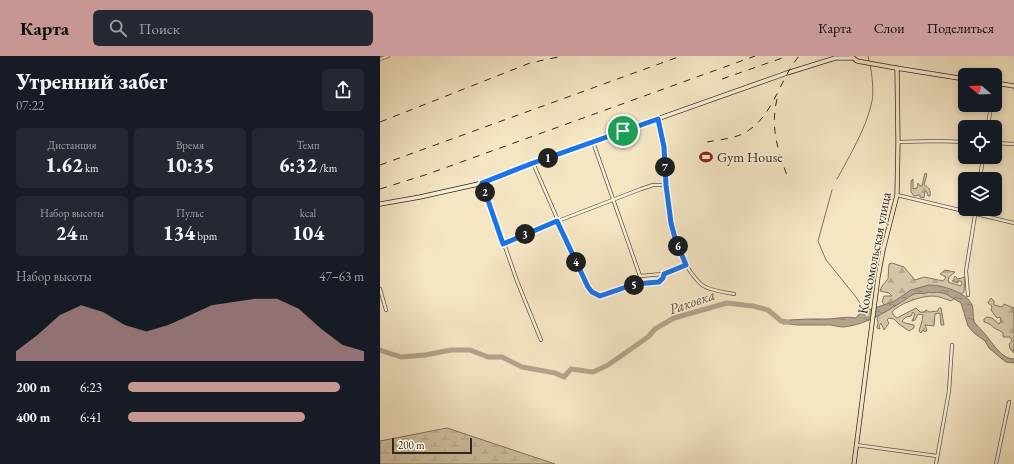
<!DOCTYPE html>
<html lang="ru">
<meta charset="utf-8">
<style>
body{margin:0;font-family:"EB Garamond",serif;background:#242831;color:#f1f3f6;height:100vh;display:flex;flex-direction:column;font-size:15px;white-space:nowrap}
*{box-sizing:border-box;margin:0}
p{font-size:13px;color:#9ea1a6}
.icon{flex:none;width:22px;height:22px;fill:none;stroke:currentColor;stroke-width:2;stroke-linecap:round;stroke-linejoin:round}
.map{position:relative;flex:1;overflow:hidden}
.side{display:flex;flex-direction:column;background:#171b24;width:380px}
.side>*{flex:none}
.needle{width:26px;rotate:289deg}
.fabs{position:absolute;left:578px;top:12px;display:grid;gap:8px}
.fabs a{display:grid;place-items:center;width:44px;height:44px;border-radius:6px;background:#171b24;box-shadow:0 2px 6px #0003;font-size:20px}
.scale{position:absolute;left:12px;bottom:10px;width:80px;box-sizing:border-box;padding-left:4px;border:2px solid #322620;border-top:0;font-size:11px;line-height:14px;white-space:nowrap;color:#322620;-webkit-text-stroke:3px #f8eed8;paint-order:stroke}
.pin{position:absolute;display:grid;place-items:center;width:34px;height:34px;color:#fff;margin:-17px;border:2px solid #fff;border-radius:50%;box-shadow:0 1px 4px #0007}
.km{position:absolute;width:20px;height:20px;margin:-10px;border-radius:50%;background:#222;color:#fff;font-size:11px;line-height:20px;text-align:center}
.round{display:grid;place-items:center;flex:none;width:42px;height:42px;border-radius:6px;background:#242831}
.overview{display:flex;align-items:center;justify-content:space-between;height:68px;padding:0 16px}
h1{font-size:22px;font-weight:800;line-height:30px}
.metrics{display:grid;grid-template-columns:repeat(3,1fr);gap:6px;height:68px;padding:4px 16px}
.metrics div{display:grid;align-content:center;border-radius:6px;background:#242831;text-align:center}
.metrics b{font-size:20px;font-weight:800}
.metrics small{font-size:11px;font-weight:400}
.metrics p{font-size:11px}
.chart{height:112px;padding:8px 16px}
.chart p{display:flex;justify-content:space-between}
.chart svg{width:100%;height:72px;margin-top:4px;fill:#c59692;opacity:.7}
ul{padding:0 16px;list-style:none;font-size:13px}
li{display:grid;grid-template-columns:64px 48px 1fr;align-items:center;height:30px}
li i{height:10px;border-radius:5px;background:#c59692}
header{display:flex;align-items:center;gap:24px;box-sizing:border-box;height:56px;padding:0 20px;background:#c59692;color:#111}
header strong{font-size:19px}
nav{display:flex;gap:22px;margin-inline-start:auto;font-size:14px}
.search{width:280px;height:36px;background:#242831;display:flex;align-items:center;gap:10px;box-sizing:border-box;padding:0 14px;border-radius:6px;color:#9ea1a6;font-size:15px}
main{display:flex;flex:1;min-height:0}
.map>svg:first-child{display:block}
.forest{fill:url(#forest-firs);stroke:#827664}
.wetland{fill:url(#wetland-marsh);stroke:#827664}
.water{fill:url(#water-ripples);stroke:#7f7261}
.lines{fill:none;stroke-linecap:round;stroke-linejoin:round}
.stream{stroke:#7f7261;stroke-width:1}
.river{stroke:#b2a48c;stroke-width:5}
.street-casing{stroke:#625649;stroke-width:4}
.secondary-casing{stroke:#322620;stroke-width:5}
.primary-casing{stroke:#322620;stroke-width:5}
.street{stroke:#f8eed8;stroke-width:2.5}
.secondary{stroke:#f8eed8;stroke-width:3.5}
.primary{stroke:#f4e5c3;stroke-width:3.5}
.rail{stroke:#322620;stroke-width:1;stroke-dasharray:7 7;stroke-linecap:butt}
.route-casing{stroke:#fff;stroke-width:8}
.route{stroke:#1a73e8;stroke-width:5}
.labels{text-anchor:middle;stroke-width:3;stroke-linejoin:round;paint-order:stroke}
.poi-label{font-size:14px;fill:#322620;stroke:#f8eed8;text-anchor:start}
.street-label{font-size:14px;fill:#322620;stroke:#f8eed8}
.water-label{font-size:15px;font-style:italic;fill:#5f5246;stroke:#f8eed8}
</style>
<header>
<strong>Карта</strong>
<div class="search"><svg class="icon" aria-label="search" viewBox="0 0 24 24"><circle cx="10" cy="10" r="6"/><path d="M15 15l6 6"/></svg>Поиск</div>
<nav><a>Карта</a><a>Слои</a><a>Поделиться</a></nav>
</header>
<main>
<section class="side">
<div class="overview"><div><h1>Утренний забег</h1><p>07:22</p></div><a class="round"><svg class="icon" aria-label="share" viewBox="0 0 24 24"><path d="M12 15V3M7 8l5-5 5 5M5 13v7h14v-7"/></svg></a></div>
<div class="metrics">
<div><p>Дистанция</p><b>1.62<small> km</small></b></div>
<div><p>Время</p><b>10:35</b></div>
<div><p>Темп</p><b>6:32<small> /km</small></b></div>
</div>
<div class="metrics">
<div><p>Набор высоты</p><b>24<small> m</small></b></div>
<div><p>Пульс</p><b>134<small> bpm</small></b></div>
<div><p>kcal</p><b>104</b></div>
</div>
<div class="chart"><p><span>Набор высоты</span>47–63 m</p>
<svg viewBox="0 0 160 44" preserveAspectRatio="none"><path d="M0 44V38L10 28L20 16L30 10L40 14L50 22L60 26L70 22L80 16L90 10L100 8L110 6L120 6L130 12L140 24L150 34L160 38V44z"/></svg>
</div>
<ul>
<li><b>200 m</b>6:23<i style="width:90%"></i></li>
<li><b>400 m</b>6:41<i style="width:75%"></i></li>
</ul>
</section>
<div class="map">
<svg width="634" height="408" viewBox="0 0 634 408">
<defs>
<pattern id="forest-firs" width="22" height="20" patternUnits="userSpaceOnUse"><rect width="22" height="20" fill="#d3c5a7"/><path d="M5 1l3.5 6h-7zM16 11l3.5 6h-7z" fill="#b6a98f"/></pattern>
<pattern id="wetland-marsh" width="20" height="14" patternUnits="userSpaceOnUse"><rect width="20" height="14" fill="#d3c5a7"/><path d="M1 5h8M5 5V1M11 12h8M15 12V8" fill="none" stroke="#b6a98f"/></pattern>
<pattern id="water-ripples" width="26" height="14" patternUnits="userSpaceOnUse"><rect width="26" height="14" fill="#b2a48c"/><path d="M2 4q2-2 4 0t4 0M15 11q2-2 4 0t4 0" fill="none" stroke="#918572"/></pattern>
</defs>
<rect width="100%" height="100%" fill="#f4e5c3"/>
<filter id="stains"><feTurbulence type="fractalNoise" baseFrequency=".005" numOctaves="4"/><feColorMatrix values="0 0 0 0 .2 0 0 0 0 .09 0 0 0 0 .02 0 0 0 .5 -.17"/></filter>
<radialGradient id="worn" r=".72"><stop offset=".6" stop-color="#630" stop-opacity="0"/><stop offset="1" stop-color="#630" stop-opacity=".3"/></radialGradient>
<!-- forest -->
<path class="forest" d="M545,117L547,118L544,129C549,131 551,134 550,140H548L547,136L545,135L544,142L540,141V139L534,140L531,136V125L533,123V133L537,132L538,127L540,130H542Z
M512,207L524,211L535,224L544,221L563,225L566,221L560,218L565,214L575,216L569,221L568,226L581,230L582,227L581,225H578V227L572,225L574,224V222L575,220L578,223L585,221L584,236L571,245C565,243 559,240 553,240C541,240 520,247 512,256L514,260L517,262L536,252L540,256H544L546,254L549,256L558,255L559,252H561L564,269H561L560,257L555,258L554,270L545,269L547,274L545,276L543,274L541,277L539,275L542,265L543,259L538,258L535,264L532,265L535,258L533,256L531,260L526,261L522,265L525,267L534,269V272L529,275L519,268L514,263L509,262L507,264L509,267L504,274L501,267L499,270L500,273L497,272L498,266L497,263L504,248L502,246L504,240H512L509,237L500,235L502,230L508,223L509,208Z
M611,242L614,245V249L622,251L624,248L634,252V297L630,293L629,288L632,285L630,281H623V277C622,276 620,275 618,274C611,271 612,268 604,266V263L607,261L612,262L619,268L621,265L620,261L617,262L611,254L612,250L608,247Z"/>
<!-- wetland -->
<path class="wetland" d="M67,372L175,408H0V385Z"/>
<!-- water -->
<path class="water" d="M549,229C561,229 587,236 592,249C594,253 592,263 595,267C599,272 605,277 609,283C615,291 623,303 634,303V307L626,306L622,303L609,292L605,285L594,277L588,270L581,247L566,238L557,236L552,237L549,236C544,239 537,236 532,239C513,252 487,269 463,271C457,271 451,268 445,269C436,269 427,269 418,269C413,269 408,267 403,268L401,265C416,263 430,263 445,263C456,263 466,260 476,262L479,258L485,255L513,246L531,234Z"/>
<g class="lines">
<!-- stream -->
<path class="stream" d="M488,0L489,5
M457,123C469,101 487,71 492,45C494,36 492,18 490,8
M452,134L438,185L446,204L476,241L485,255"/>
<!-- river -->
<path class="river" d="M0,294L21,301L45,299L71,294H90L108,301H122L142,311L175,317L184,321L191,313L213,316L228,309L268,281L275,273L294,262L347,247L373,250L388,254L401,265L408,266"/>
<!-- street casing -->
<g class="street-casing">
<path id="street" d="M0,3L8,0
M278,63C280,72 283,81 284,90C286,102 285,115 286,127C288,160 296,206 322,229C330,235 345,236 354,238
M608,71L611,49
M213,86L260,220L283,218
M518,86L558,85L585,86
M615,87L634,88
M153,107L207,231L212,236L220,240L255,228L279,226L283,222L284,218L306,209
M600,123L603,101
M103,127L137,225L161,284
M517,139L634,167
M123,188L152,175L261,133L273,129H286
M0,233L6,254
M588,239L586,215L596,153
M476,389L557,400
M556,408L569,335L572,289
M616,408L629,346"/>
</g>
<!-- secondary casing -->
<g class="secondary-casing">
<path id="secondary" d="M516,12L585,23
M615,27L634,30
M0,148L40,141L103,127L153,107L407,17L455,2H472"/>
</g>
<!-- primary casing -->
<g class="primary-casing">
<path id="primary" d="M471,0L477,5L516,12
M474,408L498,221L503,194L517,139L518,86L517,12"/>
</g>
<!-- street -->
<use href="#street" class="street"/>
<!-- secondary -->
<use href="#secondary" class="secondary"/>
<!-- primary -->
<use href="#primary" class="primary"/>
<!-- rail -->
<path class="rail" d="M342,23L408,0
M397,43C390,71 398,96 408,122
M0,66L150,7L183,0
M327,86C338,84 350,83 360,79C393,65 398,25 419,0
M0,109L301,0
M0,133L48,118L375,0"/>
</g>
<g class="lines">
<!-- route casing -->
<g class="route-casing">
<path id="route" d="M278,63L284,91L286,129L291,167L295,182L306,209L284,218L283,222L279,226L255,228L220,240L212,236L208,231L177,165L123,188L102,127L153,107Z"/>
</g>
<!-- route -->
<use href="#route" class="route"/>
</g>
<!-- icons -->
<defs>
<g id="stadium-bare" transform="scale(1.08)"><path d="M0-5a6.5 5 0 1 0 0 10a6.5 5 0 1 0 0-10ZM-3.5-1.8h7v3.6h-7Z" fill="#8f2418" stroke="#f8eed8" stroke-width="2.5" paint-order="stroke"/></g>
</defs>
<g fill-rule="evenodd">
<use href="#stadium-bare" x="326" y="101"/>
</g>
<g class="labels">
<!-- poi labels -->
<g class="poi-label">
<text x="337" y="106">Gym House</text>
</g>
<!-- street labels -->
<g class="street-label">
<text transform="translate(494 197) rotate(-79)" y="5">Комсомольская улица</text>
</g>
<!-- water labels -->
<g class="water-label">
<text transform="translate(312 246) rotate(-19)" y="5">Раковка</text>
</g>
</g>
<rect width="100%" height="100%" filter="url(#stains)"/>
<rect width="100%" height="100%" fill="url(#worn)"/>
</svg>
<div class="fabs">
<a><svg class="needle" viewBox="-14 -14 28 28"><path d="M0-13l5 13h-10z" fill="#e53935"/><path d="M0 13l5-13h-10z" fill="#9ea1a6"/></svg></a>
<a><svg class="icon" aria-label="locate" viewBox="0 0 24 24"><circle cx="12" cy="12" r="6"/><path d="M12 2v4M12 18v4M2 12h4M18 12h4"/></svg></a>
<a><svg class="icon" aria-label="layers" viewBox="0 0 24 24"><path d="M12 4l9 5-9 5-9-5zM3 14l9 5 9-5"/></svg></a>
</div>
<div class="scale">200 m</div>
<div class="pin" style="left:243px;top:75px;background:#1e9e55"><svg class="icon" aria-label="arrive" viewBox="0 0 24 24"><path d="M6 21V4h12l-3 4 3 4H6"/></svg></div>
<b class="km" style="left:168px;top:102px">1</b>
<b class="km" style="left:105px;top:136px">2</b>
<b class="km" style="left:145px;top:178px">3</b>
<b class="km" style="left:196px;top:206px">4</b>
<b class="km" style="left:254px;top:229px">5</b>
<b class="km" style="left:298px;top:190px">6</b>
<b class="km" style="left:285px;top:111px">7</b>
</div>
</main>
